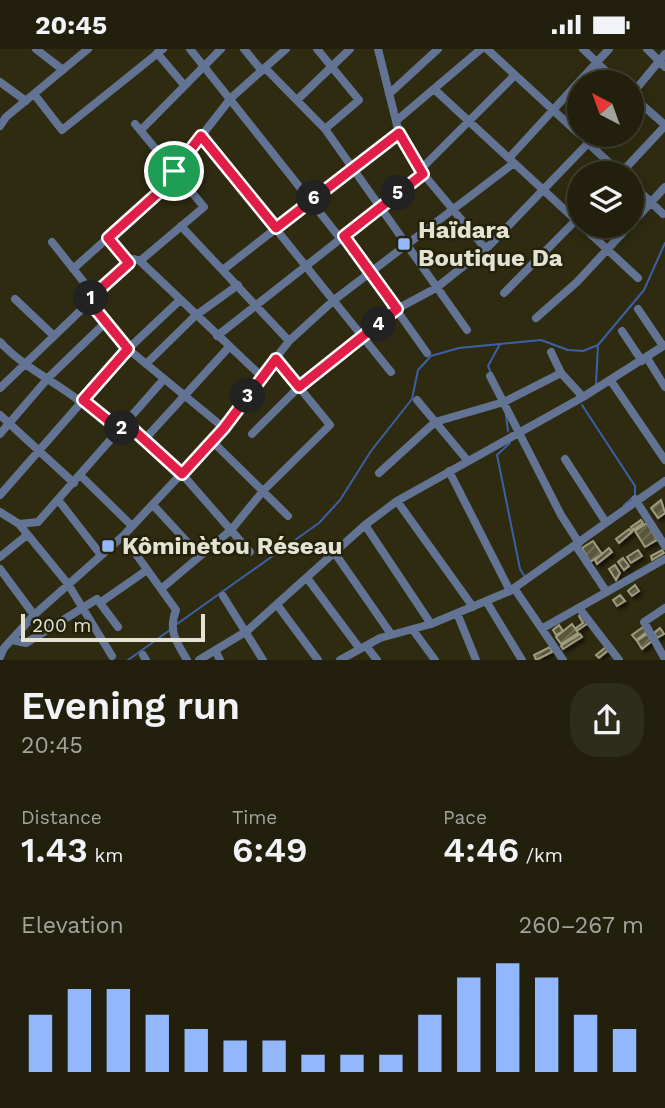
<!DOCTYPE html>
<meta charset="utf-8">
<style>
body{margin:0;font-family:"Work Sans",sans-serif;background:#2e2d1b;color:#f1f3f6;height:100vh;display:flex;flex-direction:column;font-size:26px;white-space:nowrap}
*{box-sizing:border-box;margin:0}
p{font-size:23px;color:#a2a39d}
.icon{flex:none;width:38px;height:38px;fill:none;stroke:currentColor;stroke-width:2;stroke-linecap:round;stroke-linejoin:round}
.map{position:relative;height:611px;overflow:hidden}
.panel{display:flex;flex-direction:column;background:#22200d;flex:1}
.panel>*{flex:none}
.needle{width:46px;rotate:319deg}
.buttons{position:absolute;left:567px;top:21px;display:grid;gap:14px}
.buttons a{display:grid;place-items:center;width:77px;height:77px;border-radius:50%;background:#22200d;box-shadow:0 4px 18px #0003,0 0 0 2px #3f3e2e;font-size:35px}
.scale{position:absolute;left:21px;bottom:18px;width:184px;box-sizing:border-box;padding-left:7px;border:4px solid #e4e3d3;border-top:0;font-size:19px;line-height:24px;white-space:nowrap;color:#e4e3d3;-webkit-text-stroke:5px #242208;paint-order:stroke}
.pin{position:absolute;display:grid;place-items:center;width:60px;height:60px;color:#fff;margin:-30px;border:4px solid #fff;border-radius:50%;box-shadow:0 2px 7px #0007}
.km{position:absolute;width:35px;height:35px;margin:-18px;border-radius:50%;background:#222;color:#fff;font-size:19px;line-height:35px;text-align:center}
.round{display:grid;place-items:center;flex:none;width:74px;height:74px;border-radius:28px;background:#2e2d1b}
.summary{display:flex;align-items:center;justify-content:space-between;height:119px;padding:0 21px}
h1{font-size:38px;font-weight:600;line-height:52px}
.stats{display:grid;grid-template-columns:repeat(3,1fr);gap:10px;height:119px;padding:7px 21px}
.stats div{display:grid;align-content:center}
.stats b{font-size:35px;font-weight:600}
.stats small{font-size:19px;font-weight:400}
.stats p{font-size:19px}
.chart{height:196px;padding:14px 21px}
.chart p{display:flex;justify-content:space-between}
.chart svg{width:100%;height:126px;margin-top:7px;stroke:#93b7fd;stroke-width:6}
.status{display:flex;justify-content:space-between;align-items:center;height:49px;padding:0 35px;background:#22200d;direction:ltr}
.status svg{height:19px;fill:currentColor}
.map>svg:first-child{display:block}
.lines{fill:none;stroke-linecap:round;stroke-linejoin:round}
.stream{stroke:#3c60a7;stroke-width:2}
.building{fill:url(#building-hatch);stroke:#9e9b7e;stroke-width:2;filter:url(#shadow)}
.minor{stroke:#627393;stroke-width:8}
.route-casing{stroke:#fff;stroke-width:14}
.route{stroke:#e11d48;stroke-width:9}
.poi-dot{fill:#93b7fd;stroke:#242208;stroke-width:2.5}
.labels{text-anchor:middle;stroke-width:5;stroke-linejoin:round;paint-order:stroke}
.poi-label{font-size:24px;font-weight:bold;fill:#e4e3d3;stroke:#242208;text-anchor:start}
</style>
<div class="status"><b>20:45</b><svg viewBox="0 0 49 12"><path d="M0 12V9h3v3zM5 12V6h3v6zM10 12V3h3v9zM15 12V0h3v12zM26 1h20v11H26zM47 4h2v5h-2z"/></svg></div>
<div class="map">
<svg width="665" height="611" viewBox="0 0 665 611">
<defs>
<pattern id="building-hatch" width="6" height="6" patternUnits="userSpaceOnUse" patternTransform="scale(1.75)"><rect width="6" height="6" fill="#59573b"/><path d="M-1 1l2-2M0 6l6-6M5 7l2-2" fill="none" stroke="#716f56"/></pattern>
<filter id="shadow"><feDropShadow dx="3" dy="3" stdDeviation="2" flood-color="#0009"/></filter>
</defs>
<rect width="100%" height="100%" fill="#2e2b11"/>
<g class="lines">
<!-- stream -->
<path class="stream" d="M491,324L488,317L500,295
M596,335L598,296
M582,356L635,437V446
M506,366L508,382
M510,394L497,406L520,520L525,528
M624,456L631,450
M177,575L319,474L340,451L371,402L412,350L418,321L431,307L459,299L541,291L568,301L583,302L598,296L644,241L665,194
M128,611L170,581"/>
</g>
<!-- building -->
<path class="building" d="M661,451L665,464L658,469L651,459Z
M641,471L643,474L633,481L631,478Z
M647,474L657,491L645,498L635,482Z
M629,480L632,483L619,494L616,490Z
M593,492L602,505L590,513L582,499Z
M609,499L612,503L597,515L595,511Z
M638,501L642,507L631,514L627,508Z
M662,501L664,504L652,511L651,507Z
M623,509L629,517L624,521L618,513Z
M615,516L620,524L616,531L609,520Z
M635,536L639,542L632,547L628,542Z
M620,546L625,552L617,557L613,551Z
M582,565L588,574L578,581L576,579L583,574L579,567Z
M572,575L578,584L561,595L556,588Z
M559,576L563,582L556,586L553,581Z
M643,578L647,583L636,591L632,586Z
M660,579L664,585L657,589L654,584Z
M580,585L582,588L563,600L561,597Z
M647,585L652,592L642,600L637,592Z
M607,597L610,600L599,609L596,606Z
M550,598L552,603L536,611L534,606Z"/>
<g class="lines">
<!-- minor -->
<path class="minor" d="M36,0L63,21
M190,0L340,189
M244,0L262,22
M317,0L359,51L325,80
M378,0L399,84L420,121L485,199
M487,0L579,85
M583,0L617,33
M647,0L665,18
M157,4L184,36
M265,19L325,80L467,281
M0,33L26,52
M434,40L579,174
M34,45L62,81L163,0
M389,45L438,0
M632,45L665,5
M632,47L665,76
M297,51L350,0
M396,72L481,0
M135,75L204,158L140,212
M0,77L6,68L88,0
M141,81L221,0
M201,87L391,323
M587,93L620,124
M509,109L609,0
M420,121L515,26
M174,122L231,49L286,0
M621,124L665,77
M632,135L663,165
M632,174L665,138
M181,177L289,292
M582,177L638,229
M344,187L427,304
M108,189L129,214
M52,193L94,246
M73,220L178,126
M224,220L399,84
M504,244L579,168
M15,250L53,286
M88,251L128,300L224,379
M638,260L663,297
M536,269L577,233L629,177
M622,282L642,312
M217,287L423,125
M0,293C24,319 53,331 81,353
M551,303L561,324L583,348
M647,309L665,338
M146,315L195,267L238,236
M490,327L561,466L579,494
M611,332L665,411
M0,339L134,210L140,212L262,328
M83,351L120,381
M417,351L467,411
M0,366L74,434
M126,374L182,425L250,503
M0,385L49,328L106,273
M252,385L299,338L397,260L436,239L490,196L596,86
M144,391L229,298
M212,392L288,467
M565,410L605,472
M449,422L510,542
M379,424L435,373L504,353L561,324
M81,427L132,477
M0,446L128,300L180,251
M635,450L665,497
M59,452L101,506
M397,452L473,558
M153,456L200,507
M0,463L19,475L38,473L164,330
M19,475L68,535L112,607
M365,476L431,575
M123,487L176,561C168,582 176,592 187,611
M576,497L606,542
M334,503L391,585
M0,508L27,486
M0,520L34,566
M307,529L360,600
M514,539L563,611
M161,540L231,481L263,442L330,376L276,310
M223,547L263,611
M486,552L522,611
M101,553L147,521
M278,557L318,611
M579,559L619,611
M665,559L644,573L665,610
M457,564L476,611
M543,579L665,510
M413,581L435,611
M12,591L26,594L97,550L118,578
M366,597L377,611
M215,601L220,611
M143,606L146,611
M0,608L4,599L34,566L123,487L212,392L289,292L334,251L514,114
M199,611L247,582L365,476L397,452L583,348L665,296
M340,611L380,589L431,575L510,542L665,432"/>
</g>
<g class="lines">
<!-- route casing -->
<g class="route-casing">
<path id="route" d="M399,84L423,125L344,187L397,260L299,338L276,310L224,379L182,425L126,374L120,381L83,351L128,300L88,251L129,214L108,189L178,126L174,122L201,87L276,179Z"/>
</g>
<!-- route -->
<use href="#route" class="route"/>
</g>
<!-- markers -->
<g class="poi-dot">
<rect x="397" y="188" width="14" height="14" rx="3.5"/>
<rect x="101" y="490" width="14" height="14" rx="3.5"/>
</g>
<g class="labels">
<!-- poi labels -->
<g class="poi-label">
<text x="418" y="189">Haïdara<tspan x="418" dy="28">Boutique Da</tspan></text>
<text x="122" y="505">Kôminètou Réseau</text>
</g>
</g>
</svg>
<div class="buttons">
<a><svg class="needle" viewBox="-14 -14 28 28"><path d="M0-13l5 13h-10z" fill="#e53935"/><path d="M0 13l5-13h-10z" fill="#a2a39d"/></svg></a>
<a><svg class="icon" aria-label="layers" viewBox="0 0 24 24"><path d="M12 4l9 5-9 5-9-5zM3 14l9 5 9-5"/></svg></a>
</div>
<div class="scale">200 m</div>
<div class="pin" style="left:174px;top:122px;background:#1e9e55"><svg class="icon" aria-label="arrive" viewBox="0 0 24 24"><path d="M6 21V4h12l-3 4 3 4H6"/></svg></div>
<b class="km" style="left:91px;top:249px">1</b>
<b class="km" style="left:122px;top:379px">2</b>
<b class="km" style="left:248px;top:347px">3</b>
<b class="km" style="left:379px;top:275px">4</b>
<b class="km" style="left:398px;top:144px">5</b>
<b class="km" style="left:314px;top:149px">6</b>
</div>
<section class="panel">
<div class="summary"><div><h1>Evening run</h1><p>20:45</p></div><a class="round"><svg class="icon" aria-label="share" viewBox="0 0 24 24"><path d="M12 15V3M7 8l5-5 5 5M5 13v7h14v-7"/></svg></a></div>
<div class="stats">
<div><p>Distance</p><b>1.43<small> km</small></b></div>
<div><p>Time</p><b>6:49</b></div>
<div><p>Pace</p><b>4:46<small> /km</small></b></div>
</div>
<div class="chart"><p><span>Elevation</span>260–267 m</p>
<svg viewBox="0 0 160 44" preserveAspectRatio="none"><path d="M5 44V24M15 44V15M25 44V15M35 44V24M45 44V29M55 44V33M65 44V33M75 44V38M85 44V38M95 44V38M105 44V24M115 44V11M125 44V6M135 44V11M145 44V24M155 44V29"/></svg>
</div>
</section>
